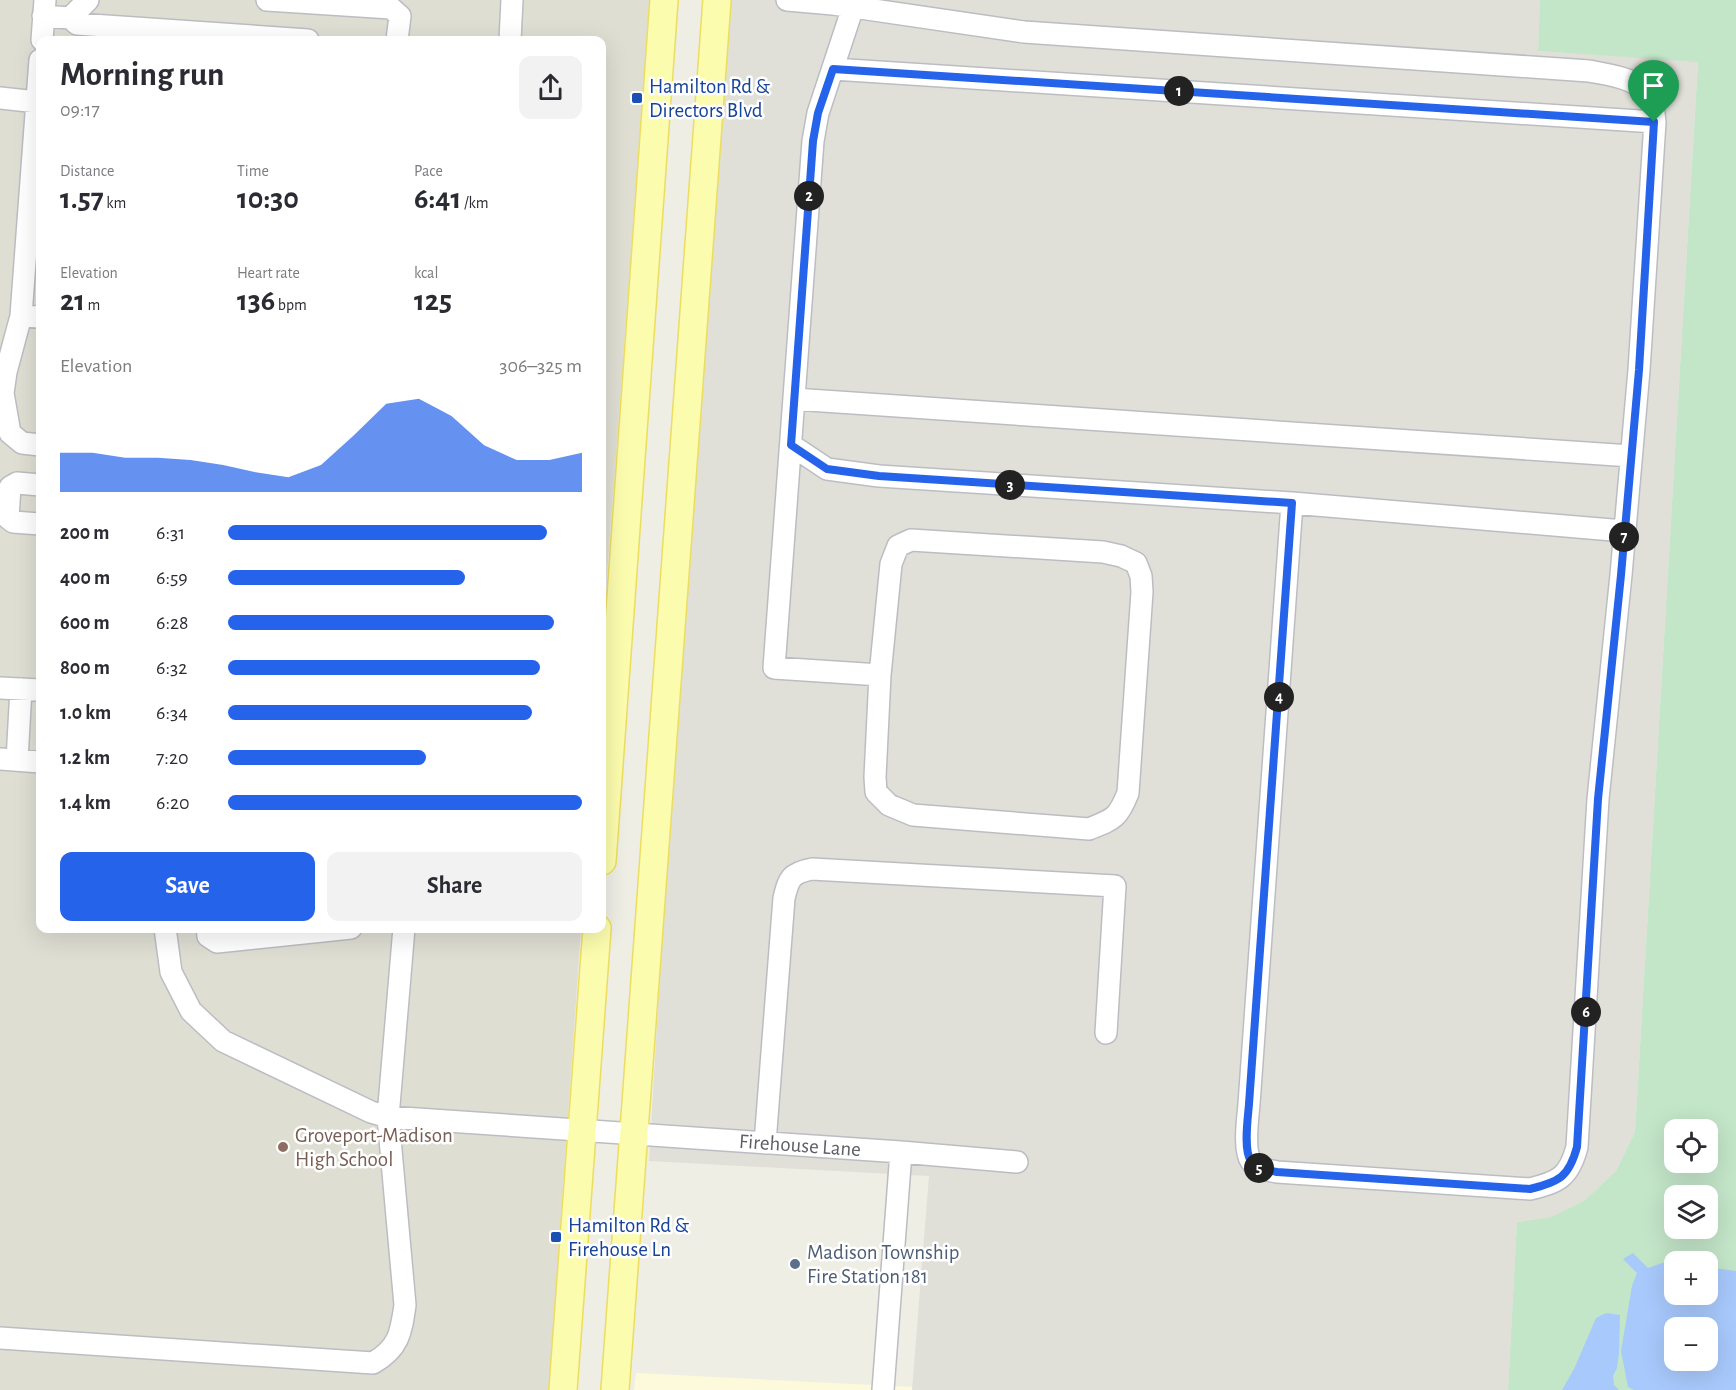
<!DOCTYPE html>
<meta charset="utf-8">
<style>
body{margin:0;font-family:"Alegreya Sans",sans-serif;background:#f2f2f3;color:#2b2b33;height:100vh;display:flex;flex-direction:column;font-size:22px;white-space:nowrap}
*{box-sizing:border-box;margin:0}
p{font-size:20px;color:#7c7c81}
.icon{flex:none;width:33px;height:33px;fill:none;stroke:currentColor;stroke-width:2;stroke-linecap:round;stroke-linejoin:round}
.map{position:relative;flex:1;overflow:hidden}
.side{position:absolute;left:36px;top:36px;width:570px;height:897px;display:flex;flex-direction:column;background:#fff;border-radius:12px;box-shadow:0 6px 24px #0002}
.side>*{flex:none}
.buttons{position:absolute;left:1664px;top:1119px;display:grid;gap:12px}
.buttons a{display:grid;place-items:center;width:54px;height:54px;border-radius:12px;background:#fff;box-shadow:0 6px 24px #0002;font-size:30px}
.pin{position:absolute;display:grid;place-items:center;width:51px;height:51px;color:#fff;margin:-62px -26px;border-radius:50% 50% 50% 0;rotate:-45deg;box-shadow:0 0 6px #0007}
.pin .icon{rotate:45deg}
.km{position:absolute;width:30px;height:30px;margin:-15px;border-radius:50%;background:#222;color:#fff;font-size:16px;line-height:30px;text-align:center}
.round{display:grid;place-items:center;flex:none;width:63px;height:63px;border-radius:12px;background:#f2f2f3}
.overview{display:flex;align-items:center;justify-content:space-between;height:102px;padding:0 24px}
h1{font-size:33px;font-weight:700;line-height:45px}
.figures{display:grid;grid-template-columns:repeat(3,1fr);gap:9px;height:102px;padding:6px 24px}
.figures div{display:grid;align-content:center}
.figures b{font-size:30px;font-weight:700}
.figures small{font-size:16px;font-weight:400}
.figures p{font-size:16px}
.chart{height:168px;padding:12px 24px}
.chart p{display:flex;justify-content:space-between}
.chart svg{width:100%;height:108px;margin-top:6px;fill:#2563eb;opacity:.7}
.action{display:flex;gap:12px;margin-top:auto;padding:12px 24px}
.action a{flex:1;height:69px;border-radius:12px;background:#2563eb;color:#fff;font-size:24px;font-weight:700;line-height:69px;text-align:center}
.action a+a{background:#f2f2f3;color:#2b2b33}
ul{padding:0 24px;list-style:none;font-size:20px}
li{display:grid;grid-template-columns:96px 72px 1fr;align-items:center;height:45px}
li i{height:15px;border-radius:8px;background:#2563eb}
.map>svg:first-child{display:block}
.commercial{fill:#fdfadc}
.industrial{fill:#e0e0d9}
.education{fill:#dfded3}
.green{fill:#c3e5c8;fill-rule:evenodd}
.water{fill:#a8c9fc;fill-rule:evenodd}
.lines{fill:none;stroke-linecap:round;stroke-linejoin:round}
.minor-casing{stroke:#bcbdc3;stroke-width:24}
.major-casing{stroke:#ecdd61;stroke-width:30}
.minor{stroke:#fff;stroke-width:21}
.major{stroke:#fbfcad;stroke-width:27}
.route-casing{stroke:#fff;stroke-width:12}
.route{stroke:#2563eb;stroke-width:8}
.transit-dot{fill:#1a4fb4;stroke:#fff;stroke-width:2}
.education-dot{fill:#8d6e63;stroke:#fff;stroke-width:2}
.service-dot{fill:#5c6f8a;stroke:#fff;stroke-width:2}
.labels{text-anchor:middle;stroke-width:5;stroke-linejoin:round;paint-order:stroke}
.transit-label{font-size:21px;fill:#164399;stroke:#fff;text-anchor:start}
.education-label{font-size:21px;fill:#785e54;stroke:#fff;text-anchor:start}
.street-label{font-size:21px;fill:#5d5f65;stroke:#fff}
.service-label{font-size:21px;fill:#4e5e75;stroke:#fff;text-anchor:start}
</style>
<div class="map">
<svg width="1736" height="1390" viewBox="0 0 1736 1390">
<rect width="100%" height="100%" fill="#efeee5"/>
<!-- commercial -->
<path class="commercial" d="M636,1373L912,1387V1390H634Z"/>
<!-- industrial -->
<path class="industrial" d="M717,0H1540L1538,51L1698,61L1635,1132L1616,1171L1584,1201L1551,1217L1517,1222L1508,1390H912L929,1176L649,1161Z"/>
<!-- education -->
<path class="education" d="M0,0H650L602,642V40H40V928L581,929L549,1390H0Z"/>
<!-- green -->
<path class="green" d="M1540,0H1736V1390H1508L1517,1222L1551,1217L1584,1201L1616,1171L1635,1132L1698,62L1538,51ZM1674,1130H1707V1162H1674ZM1674,1196H1707V1228H1674ZM1674,1262H1707V1294H1674ZM1674,1328H1707V1360H1674Z"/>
<!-- water -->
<path class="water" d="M1633,1253L1648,1268L1665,1262L1674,1263V1294H1707V1267L1736,1271V1390H1634L1628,1387L1621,1351L1632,1286L1637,1273L1623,1259ZM1674,1328H1707V1360H1674Z
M1606,1313L1620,1315L1619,1353L1617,1368L1613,1376L1614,1385L1619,1390H1562L1574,1369L1596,1318Z"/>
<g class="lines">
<!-- minor casing -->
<g class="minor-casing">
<path id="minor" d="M267,0L391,8L400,16L397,40
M787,0L833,4L1024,32L1589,71C1609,75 1644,78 1652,102C1654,108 1654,116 1655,122L1639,370L1621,575L1598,799L1577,1147C1569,1177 1559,1182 1530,1189L1277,1172C1268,1170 1256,1169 1251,1161C1243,1150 1248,1117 1249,1104L1292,503L879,476L827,469L791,445
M858,0L853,7L818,113L813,141L774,668L880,675L891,564L898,546L911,540L1103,552L1121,556L1136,563L1141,576L1142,592L1128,793C1118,818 1114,819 1089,829L913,815L889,805L876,792L875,777L880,675
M43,16L70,18L77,24L308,40
M70,18L88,0
M42,40L45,0
M510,40L512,0
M40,60L21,316L6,372L3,393L10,433L22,443L40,445
M833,69L1655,122
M0,98L37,102
M21,316L40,317
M794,399L1631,456
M40,485L17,483L10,487L8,518L13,522L40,524
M1292,503L1624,531
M0,688L40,690
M0,759L40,762
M17,760L21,689
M165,928L171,972L191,1011L223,1041L371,1112L388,1117L901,1152L1017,1162
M207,928L208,936L217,942L351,928
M765,1143L784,898C789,878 791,873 812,869L1115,886L1106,1033
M0,1338L373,1363C399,1348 401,1333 405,1305L388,1117L404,928
M883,1390L901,1152"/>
</g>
<!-- major casing -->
<g class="major-casing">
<path id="major" d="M602,861L664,0
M563,1390L597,928
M615,1390L717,0"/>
</g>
<!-- minor -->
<use href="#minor" class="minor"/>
<!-- major -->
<use href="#major" class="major"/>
</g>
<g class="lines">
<!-- route casing -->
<g class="route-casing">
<path id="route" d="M833,69L1654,122L1639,370L1621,575L1598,799L1577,1147C1569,1177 1559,1182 1530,1189L1277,1172C1268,1170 1256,1169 1251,1161C1243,1150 1248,1117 1249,1104L1292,503L879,476L827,469L791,445L813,141L818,113Z"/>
</g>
<!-- route -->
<use href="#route" class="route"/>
</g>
<!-- markers -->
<g class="transit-dot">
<rect x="631" y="92" width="12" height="12" rx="3"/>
<rect x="550" y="1231" width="12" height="12" rx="3"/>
</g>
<circle class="education-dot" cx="283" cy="1147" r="6"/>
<circle class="service-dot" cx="795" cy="1264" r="6"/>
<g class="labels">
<!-- transit labels -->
<g class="transit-label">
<text x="649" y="93">Hamilton Rd &amp;<tspan x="649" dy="24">Directors Blvd</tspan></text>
<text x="568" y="1232">Hamilton Rd &amp;<tspan x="568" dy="24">Firehouse Ln</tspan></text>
</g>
<!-- education labels -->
<g class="education-label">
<text x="295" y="1142">Groveport-Madison<tspan x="295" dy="24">High School</tspan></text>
</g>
<!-- street labels -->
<g class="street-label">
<text transform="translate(800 1145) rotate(4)" y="7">Firehouse Lane</text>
</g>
<!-- service labels -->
<g class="service-label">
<text x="807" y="1259">Madison Township<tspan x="807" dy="24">Fire Station 181</tspan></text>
</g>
</g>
</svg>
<div class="buttons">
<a><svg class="icon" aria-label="locate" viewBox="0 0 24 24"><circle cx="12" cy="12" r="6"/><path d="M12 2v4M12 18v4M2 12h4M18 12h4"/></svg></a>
<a><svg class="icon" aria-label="layers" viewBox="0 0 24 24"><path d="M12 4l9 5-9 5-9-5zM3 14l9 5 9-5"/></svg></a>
<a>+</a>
<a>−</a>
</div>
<div class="pin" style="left:1654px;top:122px;background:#1e9e55"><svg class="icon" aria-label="arrive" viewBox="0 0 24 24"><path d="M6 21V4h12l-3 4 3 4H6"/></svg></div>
<b class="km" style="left:1179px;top:91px">1</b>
<b class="km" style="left:809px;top:196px">2</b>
<b class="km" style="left:1010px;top:485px">3</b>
<b class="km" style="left:1279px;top:697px">4</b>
<b class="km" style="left:1259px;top:1168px">5</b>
<b class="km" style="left:1586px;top:1012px">6</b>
<b class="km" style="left:1624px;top:537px">7</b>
<section class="side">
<div class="overview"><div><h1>Morning run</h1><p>09:17</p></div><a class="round"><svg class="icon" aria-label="share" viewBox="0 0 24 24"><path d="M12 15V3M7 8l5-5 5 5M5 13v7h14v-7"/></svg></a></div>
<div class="figures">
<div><p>Distance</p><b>1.57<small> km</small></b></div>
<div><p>Time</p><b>10:30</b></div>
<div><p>Pace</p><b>6:41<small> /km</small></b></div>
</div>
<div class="figures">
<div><p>Elevation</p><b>21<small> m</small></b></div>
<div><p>Heart rate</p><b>136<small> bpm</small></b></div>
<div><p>kcal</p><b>125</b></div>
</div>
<div class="chart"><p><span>Elevation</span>306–325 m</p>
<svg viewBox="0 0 160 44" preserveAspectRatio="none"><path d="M0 44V28L10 28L20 30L30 30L40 31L50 33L60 36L70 38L80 33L90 21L100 8L110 6L120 13L130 25L140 31L150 31L160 28V44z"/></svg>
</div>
<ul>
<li><b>200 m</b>6:31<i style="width:90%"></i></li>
<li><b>400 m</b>6:59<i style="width:67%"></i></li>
<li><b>600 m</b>6:28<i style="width:92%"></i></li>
<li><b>800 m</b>6:32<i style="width:88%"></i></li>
<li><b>1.0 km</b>6:34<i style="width:86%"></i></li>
<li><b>1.2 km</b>7:20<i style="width:56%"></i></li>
<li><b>1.4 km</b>6:20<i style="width:100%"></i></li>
</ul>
<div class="action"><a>Save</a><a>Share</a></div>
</section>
</div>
